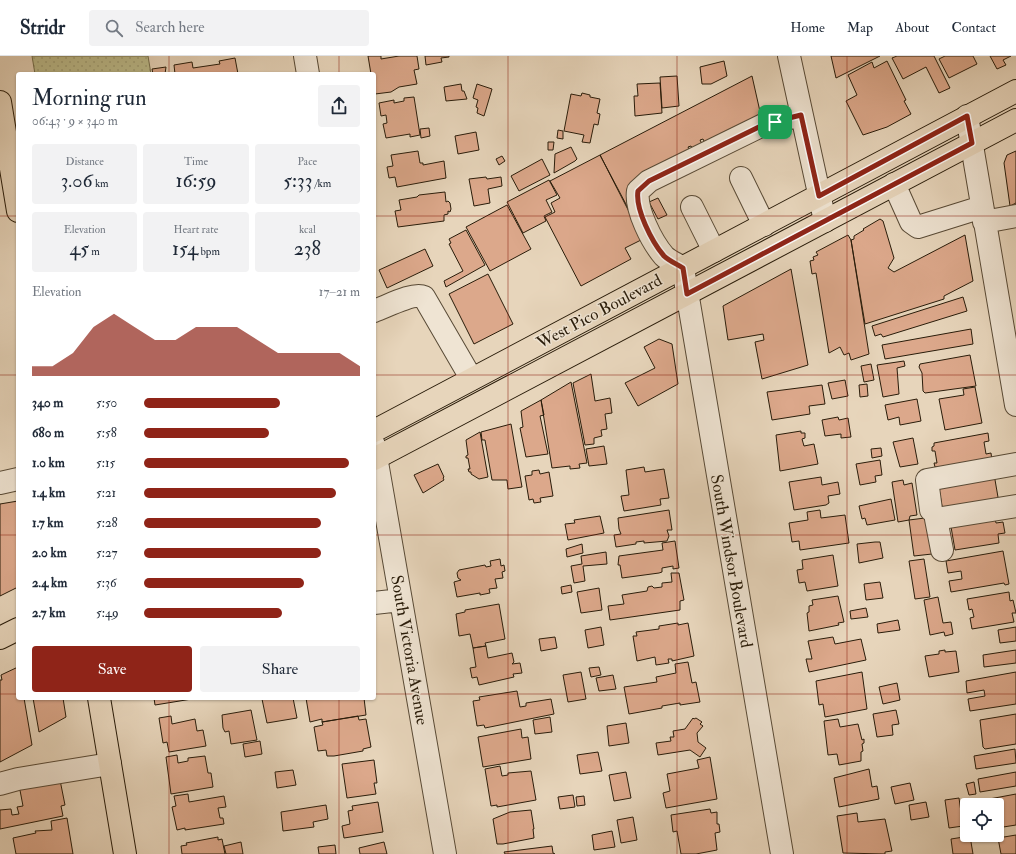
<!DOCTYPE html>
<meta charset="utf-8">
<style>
body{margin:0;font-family:"IM FELL Double Pica",serif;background:#f2f2f3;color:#1f2937;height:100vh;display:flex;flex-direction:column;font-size:15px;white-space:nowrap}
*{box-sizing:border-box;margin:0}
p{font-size:13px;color:#747a83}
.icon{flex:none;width:22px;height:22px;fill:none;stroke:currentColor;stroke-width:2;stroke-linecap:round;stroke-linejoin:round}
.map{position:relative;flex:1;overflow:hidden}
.details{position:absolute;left:16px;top:16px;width:360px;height:628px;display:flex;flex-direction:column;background:#fff;border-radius:4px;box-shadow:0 1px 3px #0004}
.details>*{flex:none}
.fabs{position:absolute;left:960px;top:742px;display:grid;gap:8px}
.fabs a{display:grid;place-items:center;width:44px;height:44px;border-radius:4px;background:#fff;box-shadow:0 1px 3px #0004;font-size:20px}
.pin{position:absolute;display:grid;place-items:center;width:34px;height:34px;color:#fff;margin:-17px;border-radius:8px;box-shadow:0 2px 6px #0006}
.round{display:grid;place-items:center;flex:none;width:42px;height:42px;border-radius:4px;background:#f2f2f3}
.summary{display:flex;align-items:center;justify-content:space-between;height:68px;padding:0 16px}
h1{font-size:22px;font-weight:600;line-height:30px}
.figures{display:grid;grid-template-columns:repeat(3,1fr);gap:6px;height:68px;padding:4px 16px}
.figures div{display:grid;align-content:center;border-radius:4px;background:#f2f2f3;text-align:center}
.figures b{font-size:20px;font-weight:600}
.figures small{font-size:11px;font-weight:400}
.figures p{font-size:11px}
.chart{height:112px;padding:8px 16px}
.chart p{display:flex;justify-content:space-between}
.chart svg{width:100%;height:72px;margin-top:4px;fill:#8f2418;opacity:.7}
.button{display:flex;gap:8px;margin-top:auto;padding:8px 16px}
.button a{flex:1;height:46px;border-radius:4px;background:#8f2418;color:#fff;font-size:16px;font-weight:600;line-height:46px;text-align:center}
.button a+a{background:#f2f2f3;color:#1f2937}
ul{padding:0 16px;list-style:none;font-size:13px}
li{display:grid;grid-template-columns:64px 48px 1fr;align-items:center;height:30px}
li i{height:10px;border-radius:5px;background:#8f2418}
header{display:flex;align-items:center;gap:24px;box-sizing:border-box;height:56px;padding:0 20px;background:#fff;border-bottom:1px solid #e0e1e3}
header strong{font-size:19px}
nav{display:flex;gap:22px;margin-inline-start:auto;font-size:14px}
.search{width:280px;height:36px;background:#f2f2f3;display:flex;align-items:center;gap:10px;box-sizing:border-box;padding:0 14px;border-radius:4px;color:#747a83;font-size:15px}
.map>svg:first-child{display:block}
.grass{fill:url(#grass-dots);stroke:#726c4b}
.building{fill:#dca88b;stroke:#291c0a}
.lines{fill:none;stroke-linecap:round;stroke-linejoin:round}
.minor-casing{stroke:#584a36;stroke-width:24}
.major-casing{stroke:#291c0a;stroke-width:24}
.minor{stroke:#efe4d3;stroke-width:22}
.major{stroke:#e7d5bb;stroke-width:22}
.route-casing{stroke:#fff;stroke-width:8}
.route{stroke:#8f2418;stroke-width:5}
.grid{fill:none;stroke:#8f2418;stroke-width:1;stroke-opacity:0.55}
.labels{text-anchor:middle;stroke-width:3;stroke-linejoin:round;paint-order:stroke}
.street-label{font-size:17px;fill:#291c0a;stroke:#efe4d3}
</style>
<header>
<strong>Stridr</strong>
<div class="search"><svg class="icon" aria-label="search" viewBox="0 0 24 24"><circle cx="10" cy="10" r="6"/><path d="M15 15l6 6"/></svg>Search here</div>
<nav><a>Home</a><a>Map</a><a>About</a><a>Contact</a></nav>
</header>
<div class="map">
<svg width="1016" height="798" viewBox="0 0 1016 798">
<defs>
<pattern id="grass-dots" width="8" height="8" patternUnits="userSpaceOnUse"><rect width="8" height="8" fill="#bcbc8c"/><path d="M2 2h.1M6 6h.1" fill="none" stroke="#a2a177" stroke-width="1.8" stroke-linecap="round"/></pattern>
</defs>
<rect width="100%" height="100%" fill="#e7d5bb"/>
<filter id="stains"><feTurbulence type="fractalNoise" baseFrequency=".005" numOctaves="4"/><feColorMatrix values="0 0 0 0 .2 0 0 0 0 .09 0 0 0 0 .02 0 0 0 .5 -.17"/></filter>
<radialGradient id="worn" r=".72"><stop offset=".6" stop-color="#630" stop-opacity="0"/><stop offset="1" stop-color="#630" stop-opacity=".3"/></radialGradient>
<!-- grass -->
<path class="grass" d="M32,0H148L151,18H35Z"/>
<!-- building -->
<path class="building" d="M368,0H381V3L399,0H417L419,13L414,14L417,28L399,31L391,36L375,38L374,18H371Z
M425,0H449V1L441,2L442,6L426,9Z
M831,0H880L836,22Z
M897,0H934L950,32L939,37L926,11L903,23L892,2Z
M973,0L977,8L949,22L939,3L945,0Z
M990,0H1011L1003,4L1006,9L997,13Z
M235,2L238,18H175L174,9L192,6L193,12L220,8L219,5Z
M724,5L727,20L711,28H702L700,11Z
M887,5L906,44L904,45L911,58L887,71L863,79L846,45L857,39L848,19L872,6L874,12Z
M166,11L165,18H153L152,13Z
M677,20L679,50L662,52L660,21Z
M752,20L761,60L706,89L703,83L700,84L703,90L694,95L691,90L688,91L691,97L635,148L628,152L600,99Z
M660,27L662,57L635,60L634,40H638L637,28Z
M461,28L462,35H464L467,43L446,45L444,31Z
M477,28L492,33L484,60L477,57L478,52L476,51L478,44L473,42Z
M582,37L590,39V41L600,43L597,57L600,58L598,69L594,68L590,87L582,86L584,79L564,75L571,38L581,40Z
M414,41L420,79L410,81V78L386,82L383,68L387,67L386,59L381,60L379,47L394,44V47L404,45V42Z
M429,72L430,80L421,82L420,73Z
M558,74L563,75V83L557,82Z
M476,76L479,94L458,98L455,80Z
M548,86H554L553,94H548Z
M571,91L577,103L575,105L554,117L555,98Z
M418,95L420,107H423V109L444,105L446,122L397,131L395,121L389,122L387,111L393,110L391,99Z
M1016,95V147L1010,150L1004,107L1007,99Z
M600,99L643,183L625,192L631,203L581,230L545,161L555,156L551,147L560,142L550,125Z
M502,100L505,105L499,109L496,103Z
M542,103L550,119L519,135L511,120Z
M486,121L487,123L501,121L502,130L488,133L490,147L474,150L469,123Z
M549,124L557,139L546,144L552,156L544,160L546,165L523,177L507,146Z
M445,136L446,146L448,145L450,147L451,153L450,156L448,155V158L444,159V165L398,171L395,155L401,154L399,144L417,141L419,139Z
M658,142L667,159L658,163L649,146Z
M507,149L531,193L490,215L466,171Z
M880,163L883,165L894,202L888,212L894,216L965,179L973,225L944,240V243L865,268L851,184L854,183V180L864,174L863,173Z
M466,174L485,209L446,231L444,225L463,215L449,188L451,187L449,183Z
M848,179L851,184L869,298L851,304L849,297L844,299L840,291L829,297L816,217L812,218L810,205L814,204L813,201L818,199L816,196Z
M425,193L433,210L387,232L379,214Z
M791,213L808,309L762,323L755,286L764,284L763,278L728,284L723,250Z
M488,218L513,268L474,288L449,238Z
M963,241L967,255L883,281L881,278L875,280L872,270Z
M971,273L973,288L885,303L882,289Z
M659,283L672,288L678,328L638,350L625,327L655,312L644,291Z
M970,299L976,330L925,337L923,335L922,317L919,311L920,308Z
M904,305L905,310L897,312L899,338L883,341L877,309Z
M871,308L874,324L864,326L861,310Z
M591,318L595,345L610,342L612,357L605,358L607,373L601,374L602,380L594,382V388L585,389L573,327Z
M845,324L848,340L832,343L828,327Z
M571,326L587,407L579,408L580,412L570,413V410L552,412L541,344Z
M867,328L868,340L860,341L859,329Z
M822,329L825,348L809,350L810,358L772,364L767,336Z
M975,331L982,367L945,374L939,343L964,339L963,333Z
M917,343L921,365L900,369L899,361L888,364L885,349Z
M541,344L544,359L540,360L548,398L526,401L520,372L523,371L521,355Z
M838,361L839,364L848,362L851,381L841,382V378L825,380L822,364Z
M511,368L522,431L508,433L507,424H492L485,384H482L481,376Z
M801,375V377H805V382L802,383L804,390L814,388L818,408L780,415L776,379Z
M480,376L488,421L479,423L471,418V416H469L468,413H470L468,402H466V400L468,399L466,384Z
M988,377L989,385L984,386L986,398L991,397L992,405L938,414V411H935L934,407H937L935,395H932V391L934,390V387Z
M913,382L918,408L900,411L893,386Z
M604,390L607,408L589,410L586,393Z
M881,392L882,400L872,402L871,393Z
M880,404L882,419L875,420L876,426L860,429L856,408Z
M438,408L444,421L443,422L444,424L423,437L414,419Z
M644,411L645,416L664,413L669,442L660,443L661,449L624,455L621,440L629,439L626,414Z
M539,414L540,418L549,416L553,440L540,442L541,446L534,447L533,443L529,444L525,420L532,419V415Z
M994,418L999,447L943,456L938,427Z
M821,421L822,429L838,426L840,438L828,440L829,447L826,449L794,454L789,426Z
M903,424L904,429L912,427L917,459L910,460L909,464L898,466L892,426Z
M891,443L895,464L867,469L865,462L862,463L859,450Z
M18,445V531L0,540V448Z
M669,454L672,474H667L669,480L667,485L644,487V485L636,486V488L616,491L614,479L621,478L619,473L618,462Z
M820,454L821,462L845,459L849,487L800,494L799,485L792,486L789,467L808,464L807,456Z
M994,458L996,467L1003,466L1005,477L998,478L999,487L955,494L950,465Z
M600,460L604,477L568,484L565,468L575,467L574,464Z
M925,462L932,498L914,500L909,464Z
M675,485L679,512L673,513V510L662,512V516L659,517L622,522L620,509H618L619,500L663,494L662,487Z
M875,486H880L883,502L859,507L857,488Z
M582,488L583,497L567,501L566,493Z
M1003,495L1009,528L1005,529L1004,527L951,536L949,525L962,523L961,515L948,517L946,505Z
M606,496L607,508L583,510L585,525L574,527L571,510L582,508L581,500Z
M833,499L838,530L807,535L805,526L799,527L797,514L803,513L802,504Z
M500,503L501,510L504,509L505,515L502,516L503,522L495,523L497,532L489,533L490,537L480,539V537L457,541L454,526L461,524L458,522L457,517L459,514L485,509L486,511L491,510L490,505Z
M924,503L930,541L915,543L909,505Z
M671,517H679L684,544L680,545V554L610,564L608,550L624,548L622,539L647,535L648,531L652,530L654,532L662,531V527L672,526Z
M880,526L883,542L866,544L864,528Z
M571,529L572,536L562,538L561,531Z
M599,532L602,554L581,557L577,536Z
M1009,536L1010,545L1013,544L1016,557H1012L1014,566L972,573L970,562L974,561L972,553L969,554L967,543Z
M838,540L844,566L838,567L839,569L809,575L807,557L809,556V550L813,549L812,544Z
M938,541L943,567L951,566L953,578L945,580L944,576L930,579L924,544Z
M499,548L505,583L485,587L486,590L473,592L470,578L459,580L456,558L465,556V554Z
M866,552L868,561L851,563L850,555Z
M898,564L900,574L878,577L877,568Z
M678,567V569L688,567L694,600L672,605V603H668L669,607L656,609L655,601L637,605L633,580H637L636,576L659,573V570Z
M601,571L604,589L588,592L585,574Z
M1016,571V585L1000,587L998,574Z
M555,581L557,592L541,595L539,583Z
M833,581L835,588L861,583L866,604L809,616L806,603H812L808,585Z
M486,590L488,602L512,597L514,606L512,608L520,607L522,617L513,618L514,621L479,629L477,621L472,622L470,612L476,611L473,592Z
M945,594V596L956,595L959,616L929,621L925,600L939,598V595Z
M1016,594V607L984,611L983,599Z
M688,606L692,627L696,626L700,646L680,649V647L662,650V652L629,658L624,631L657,626L656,621L676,617L675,608Z
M18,611V642H24L32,689L0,706V624H2L1,619Z
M599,611L601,619L591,621L589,612Z
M581,616L586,643L568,646L563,619Z
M862,616L867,653L825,661L823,648L819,649L816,625Z
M1016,616V648L970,655L968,643L985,640L984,634L967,637L966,625Z
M613,619L616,633L599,635L596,622Z
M897,627L900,644L883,648L879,631Z
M517,635L520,651L526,650V647L551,643L554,658L485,672L484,669L477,670L473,645L480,644L479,641Z
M33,642H63L66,661L39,676Z
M154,642H198L155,649Z
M293,642L297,662L267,667L262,643Z
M306,642H364L366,659L322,666V663L310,666Z
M251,654L257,684L231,688L229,675L225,676L223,672L222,659Z
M896,654L899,668L892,669L893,679L877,681L873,658Z
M1016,658V688L985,693L983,691L980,664Z
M171,660L172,668L195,663L197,675L203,674L206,690L169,696L167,686L163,687L159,662Z
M358,660L359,664L366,663L371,691L363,693V695L334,700H327L326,694L318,695L314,671L323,669L322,666Z
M550,661L552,676L535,678L533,664Z
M693,662L694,663L696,662L702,666L700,668L703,670L697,677L698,686L706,692L700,701L690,694L658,699L656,687L671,685L670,681H674L673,675L685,673Z
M838,663L840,671L858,668L862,684L864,683V687L862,688L863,695L861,696V705L839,709L837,698L828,699L824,665Z
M626,667L629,687L609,690L607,670Z
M521,673L522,682L528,681L531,703L483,711L478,681Z
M260,685L262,698L245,701L243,688Z
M1015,693L1016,707L976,713L974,700Z
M598,696L602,715L580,718L577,699Z
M177,699L178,707L188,705V702L205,700L208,717H211L213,731L171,738L166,701Z
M710,701L717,743L666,752L663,737L670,735L667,718L699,712L697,704Z
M374,704L377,727H374L376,738L347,742L342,708Z
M500,710L502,720L508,719V717L531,715L536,744L497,751V749L491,750L485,713Z
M869,713L872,731L877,730L879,743L839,751L834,722Z
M293,714L296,729L277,732L275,716Z
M626,716L631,742L614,745L609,719Z
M1016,716V730L980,736L978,723Z
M60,724L65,749L61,750L63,760L0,773V754L11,753L12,759L19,758L17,751L23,750L19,729Z
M974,726L976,738L969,739L966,728Z
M910,727L914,744L895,748L891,731Z
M188,738L189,746L224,740L226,751L218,752L220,762H223L224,768L185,774V772L177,774L172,751L176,750L174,740Z
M1016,738V769L997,772V749H985L984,744Z
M573,739L575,751L560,753L558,741Z
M584,740L585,749L577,750L576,741Z
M959,742L963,770L949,772L945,744Z
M378,746L383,776L344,782L342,770L350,768L348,755L353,754L352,750Z
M926,746L929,761L911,764L909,749Z
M326,749L328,763L313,766L314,771L283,775L281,756Z
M710,753L711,757L717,756V768H719L720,776L715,777L717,794L696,798H681L677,775L673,776L671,759Z
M531,754L534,773H533L534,782L503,788H497L493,763L510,756Z
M857,757L858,766L885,763L892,795L885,796V798L843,797L837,760Z
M633,761L637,784L621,787L617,764Z
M67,762L73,798H16L13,782L36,777L35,775L52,774L51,765Z
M612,775L615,791L594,794L592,779Z
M1016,779V798H1001L998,782Z
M970,780L973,798H953L951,783Z
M218,781V784L222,783L225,798H182L181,790L187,789L186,787Z
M241,786L243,798H226L224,790Z
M384,786L387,798H360L359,792Z
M335,789L336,798H319L318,791Z
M552,790L553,797L555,798H505L504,796Z"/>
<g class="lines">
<!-- minor casing -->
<g class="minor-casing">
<path id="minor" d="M305,0L308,18
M789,0L825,165
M967,60L1016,349
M741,122L764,169
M894,128L911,166L918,171L982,151
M692,151L714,195
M984,166L1016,160
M374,255C386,251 413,236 424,241L471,322
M374,389L445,798
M0,427L18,423
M931,454L927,424L1016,408
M942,494L936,463L1016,450
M374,547L401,544
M0,728L18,723L110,708
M782,798L683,212C677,208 669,205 664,200C652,186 635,153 638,135L649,125L765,68L801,59"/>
</g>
<!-- major casing -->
<g class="major-casing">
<path id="major" d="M0,46L18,155
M374,375L1016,35
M374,403L1016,64
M0,582L18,573
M99,642L125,798"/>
</g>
<!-- minor -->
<use href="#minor" class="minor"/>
<!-- major -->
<use href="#major" class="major"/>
</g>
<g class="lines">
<!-- route casing -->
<g class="route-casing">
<path id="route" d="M801,59L819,140L967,60L972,87L687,238L683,212C677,208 669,205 664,200C652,186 635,153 638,135L649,125L765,68Z"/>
</g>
<!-- route -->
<use href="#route" class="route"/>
</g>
<!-- grid -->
<path class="grid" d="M169,0V18M339,0V18M508,0V798M677,0V798M847,0V798M0,160H18M374,160H1016M0,319H18M374,319H1016M0,479H18M374,479H1016M0,638H18M374,638H1016M169,642V798M339,642V798"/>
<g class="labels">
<!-- street labels -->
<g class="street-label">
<text transform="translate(599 255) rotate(-28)" y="6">West Pico Boulevard</text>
<text transform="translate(732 505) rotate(80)" y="6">South Windsor Boulevard</text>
<text transform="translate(410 594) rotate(80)" y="6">South Victoria Avenue</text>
</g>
</g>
<rect width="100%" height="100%" filter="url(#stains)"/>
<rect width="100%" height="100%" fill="url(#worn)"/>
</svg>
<div class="fabs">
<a><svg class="icon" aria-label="locate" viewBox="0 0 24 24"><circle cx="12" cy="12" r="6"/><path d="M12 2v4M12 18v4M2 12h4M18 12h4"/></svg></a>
</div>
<div class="pin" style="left:775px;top:66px;background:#1e9e55"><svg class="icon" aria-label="arrive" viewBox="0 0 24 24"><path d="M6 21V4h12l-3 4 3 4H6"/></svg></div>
<section class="details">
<div class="summary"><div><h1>Morning run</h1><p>06:43 · 9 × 340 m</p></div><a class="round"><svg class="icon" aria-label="share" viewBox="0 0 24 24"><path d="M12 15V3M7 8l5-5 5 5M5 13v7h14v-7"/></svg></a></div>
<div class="figures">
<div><p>Distance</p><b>3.06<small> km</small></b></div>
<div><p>Time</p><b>16:59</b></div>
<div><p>Pace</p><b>5:33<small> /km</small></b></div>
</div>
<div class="figures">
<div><p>Elevation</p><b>45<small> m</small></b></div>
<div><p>Heart rate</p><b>154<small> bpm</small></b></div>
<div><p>kcal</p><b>238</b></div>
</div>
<div class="chart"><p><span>Elevation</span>17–21 m</p>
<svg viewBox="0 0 160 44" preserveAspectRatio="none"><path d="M0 44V38L10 38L20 30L30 14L40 6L50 14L60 22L70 22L80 14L90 14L100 14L110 22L120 30L130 30L140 30L150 30L160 38V44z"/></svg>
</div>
<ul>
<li><b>340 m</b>5:50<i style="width:63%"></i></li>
<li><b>680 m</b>5:58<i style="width:58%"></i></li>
<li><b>1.0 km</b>5:15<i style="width:95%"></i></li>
<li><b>1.4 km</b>5:21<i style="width:89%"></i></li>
<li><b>1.7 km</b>5:28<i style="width:82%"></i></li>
<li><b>2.0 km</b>5:27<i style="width:82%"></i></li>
<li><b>2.4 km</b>5:36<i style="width:74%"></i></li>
<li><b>2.7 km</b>5:49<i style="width:64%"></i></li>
</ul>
<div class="button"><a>Save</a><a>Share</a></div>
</section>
</div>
